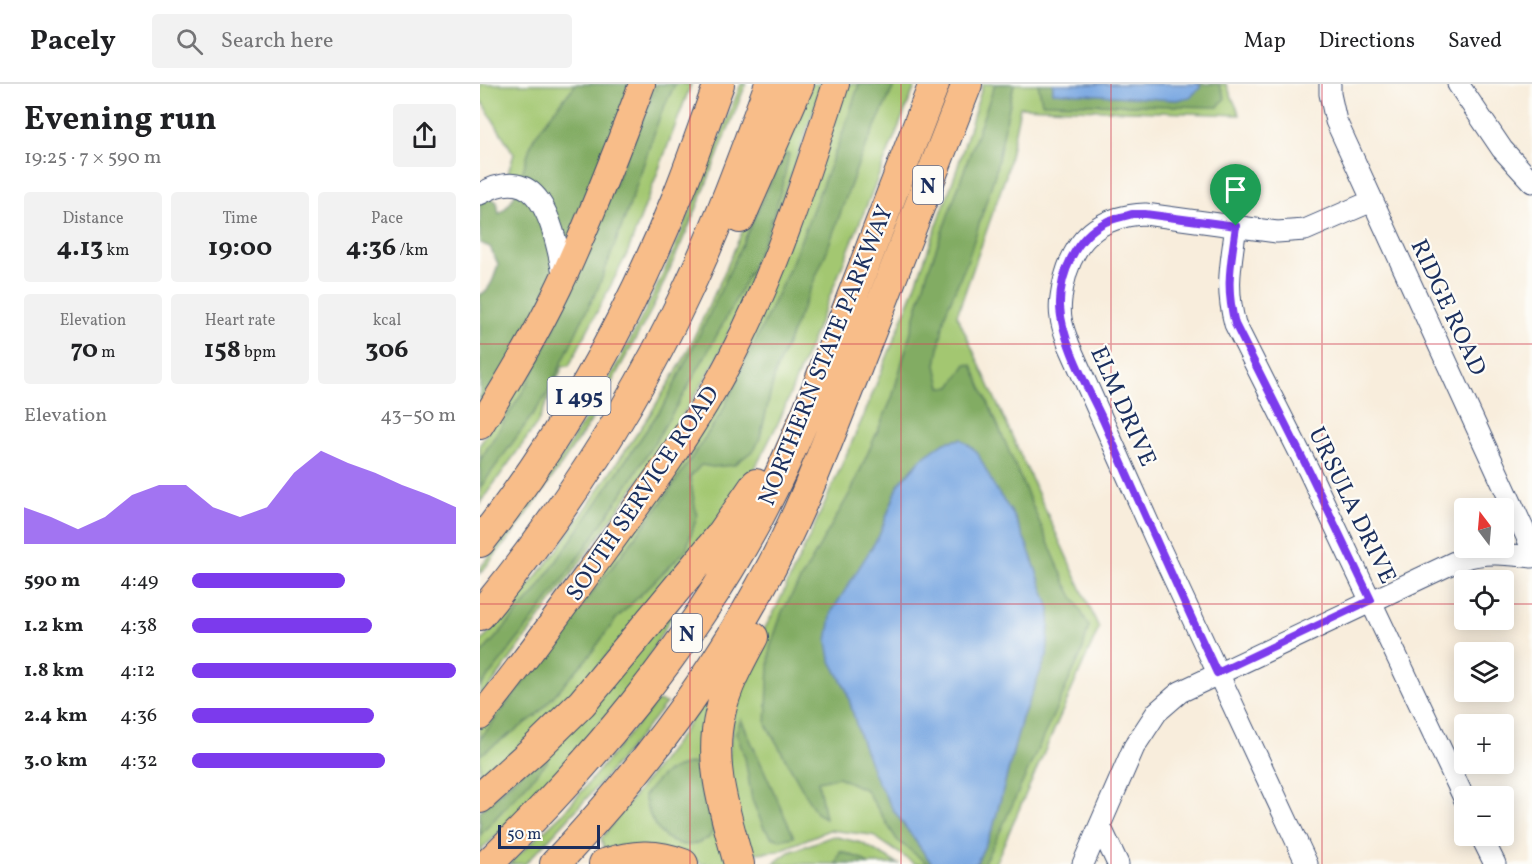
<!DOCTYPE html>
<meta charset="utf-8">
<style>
body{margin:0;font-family:Vollkorn,serif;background:#f2f2f2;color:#202124;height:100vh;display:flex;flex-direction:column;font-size:22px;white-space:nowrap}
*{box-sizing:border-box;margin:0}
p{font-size:20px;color:#757577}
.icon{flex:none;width:33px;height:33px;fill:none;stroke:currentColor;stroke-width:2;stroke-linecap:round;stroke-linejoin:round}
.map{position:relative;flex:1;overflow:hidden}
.side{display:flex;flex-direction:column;background:#fff;width:480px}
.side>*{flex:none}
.needle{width:39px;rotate:344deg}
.fabs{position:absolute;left:974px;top:414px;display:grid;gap:12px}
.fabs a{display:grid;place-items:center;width:60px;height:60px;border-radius:6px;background:#fff;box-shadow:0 3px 15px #0003;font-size:30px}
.scale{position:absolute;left:18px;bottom:15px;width:102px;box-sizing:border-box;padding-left:6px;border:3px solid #1b2f5e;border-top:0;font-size:16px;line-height:21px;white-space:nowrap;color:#1b2f5e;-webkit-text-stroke:4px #fdfcf7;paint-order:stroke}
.pin{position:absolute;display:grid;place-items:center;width:51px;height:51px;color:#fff;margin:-62px -26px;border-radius:50% 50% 50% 0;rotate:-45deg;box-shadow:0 0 6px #0007}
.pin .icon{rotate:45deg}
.round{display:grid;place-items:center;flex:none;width:63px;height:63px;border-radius:6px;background:#f2f2f2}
.summary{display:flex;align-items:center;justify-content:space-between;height:102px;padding:0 24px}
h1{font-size:33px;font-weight:700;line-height:45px}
.stats{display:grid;grid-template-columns:repeat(3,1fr);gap:9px;height:102px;padding:6px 24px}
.stats div{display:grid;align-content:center;border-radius:6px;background:#f2f2f2;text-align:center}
.stats b{font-size:26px;font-weight:700}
.stats small{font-size:16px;font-weight:400}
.stats p{font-size:16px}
.chart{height:168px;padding:12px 24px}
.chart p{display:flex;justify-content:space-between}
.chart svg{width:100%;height:108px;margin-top:6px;fill:#7c3aed;opacity:.7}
ul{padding:0 24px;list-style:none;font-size:20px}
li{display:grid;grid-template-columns:96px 72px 1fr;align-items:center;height:45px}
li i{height:15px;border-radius:8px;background:#7c3aed}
header{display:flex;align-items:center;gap:36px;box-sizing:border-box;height:84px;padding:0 30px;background:#fff;border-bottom:2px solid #e0e0e0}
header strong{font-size:28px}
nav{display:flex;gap:33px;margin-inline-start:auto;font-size:21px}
.search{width:420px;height:54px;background:#f2f2f2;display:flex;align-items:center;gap:15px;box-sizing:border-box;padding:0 21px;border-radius:6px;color:#757577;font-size:22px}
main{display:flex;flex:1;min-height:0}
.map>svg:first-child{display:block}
.green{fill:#a3c771;stroke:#5f7b68;stroke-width:1.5}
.forest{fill:#82ac63;stroke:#4e6e60;stroke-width:1.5}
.water{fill:#77a6e1;stroke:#496aa0;stroke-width:1.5}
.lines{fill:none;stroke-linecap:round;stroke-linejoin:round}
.minor-casing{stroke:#3c4c71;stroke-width:23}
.major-casing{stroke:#3c4c71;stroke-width:28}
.highway-casing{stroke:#3c4c71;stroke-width:32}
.minor{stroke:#fff;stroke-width:21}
.major{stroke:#f8bd89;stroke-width:26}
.highway{stroke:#f8bd89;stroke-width:30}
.route-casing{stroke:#fff;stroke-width:12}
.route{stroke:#7c3aed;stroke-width:8}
.grid{fill:none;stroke:#d1495b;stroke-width:1.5;stroke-opacity:0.55}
.labels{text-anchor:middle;stroke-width:4.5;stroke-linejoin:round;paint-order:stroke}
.shield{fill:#fdfcf7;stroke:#5f6c8c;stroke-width:1.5}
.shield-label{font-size:22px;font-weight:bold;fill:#1b2f5e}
.street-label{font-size:24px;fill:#1b2f5e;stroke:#fdfcf7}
</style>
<header>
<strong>Pacely</strong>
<div class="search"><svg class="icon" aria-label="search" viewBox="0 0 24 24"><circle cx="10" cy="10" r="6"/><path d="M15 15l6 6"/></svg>Search here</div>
<nav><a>Map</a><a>Directions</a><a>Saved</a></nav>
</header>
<main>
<section class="side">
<div class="summary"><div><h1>Evening run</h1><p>19:25 · 7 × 590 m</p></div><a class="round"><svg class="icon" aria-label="share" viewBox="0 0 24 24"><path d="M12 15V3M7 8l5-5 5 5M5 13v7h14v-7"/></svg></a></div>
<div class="stats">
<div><p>Distance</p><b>4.13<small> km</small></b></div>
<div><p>Time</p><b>19:00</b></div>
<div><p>Pace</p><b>4:36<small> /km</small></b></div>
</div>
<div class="stats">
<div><p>Elevation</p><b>70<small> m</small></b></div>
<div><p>Heart rate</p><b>158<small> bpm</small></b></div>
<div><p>kcal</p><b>306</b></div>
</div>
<div class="chart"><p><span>Elevation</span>43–50 m</p>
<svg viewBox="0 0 160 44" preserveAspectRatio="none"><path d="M0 44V29L10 33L20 38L30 33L40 24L50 20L60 20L70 29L80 33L90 29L100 15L110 6L120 11L130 15L140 20L150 24L160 29V44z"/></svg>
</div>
<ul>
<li><b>590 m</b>4:49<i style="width:58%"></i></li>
<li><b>1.2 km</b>4:38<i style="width:68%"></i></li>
<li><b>1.8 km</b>4:12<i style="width:100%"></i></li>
<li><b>2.4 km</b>4:36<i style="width:69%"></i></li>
<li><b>3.0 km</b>4:32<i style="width:73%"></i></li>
</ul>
</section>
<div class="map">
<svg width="1052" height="780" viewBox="0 0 1052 780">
<rect width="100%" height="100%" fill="#fdfcf7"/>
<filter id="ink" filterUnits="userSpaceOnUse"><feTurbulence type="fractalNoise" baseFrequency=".0167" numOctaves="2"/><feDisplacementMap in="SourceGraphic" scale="12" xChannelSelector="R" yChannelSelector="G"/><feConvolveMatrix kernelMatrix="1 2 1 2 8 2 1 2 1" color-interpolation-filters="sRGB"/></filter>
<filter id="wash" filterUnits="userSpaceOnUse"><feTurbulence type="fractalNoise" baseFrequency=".008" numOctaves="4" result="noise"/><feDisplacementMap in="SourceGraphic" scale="24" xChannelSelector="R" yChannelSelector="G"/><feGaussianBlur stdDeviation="1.35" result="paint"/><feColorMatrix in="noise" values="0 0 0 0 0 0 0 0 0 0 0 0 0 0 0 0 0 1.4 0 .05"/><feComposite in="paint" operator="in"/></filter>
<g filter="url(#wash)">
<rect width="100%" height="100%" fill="#f8eddc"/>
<!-- green -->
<path class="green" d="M0,0H96L53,55L39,102L24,101L34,70L0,15Z
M172,0H211L147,170L89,282H83L57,340L0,419V361L83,213Z
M261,0H266L216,126L172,225L109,340L39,442L0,490V484C66,404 121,316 167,223C203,151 231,75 261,0Z
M327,0H343L284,168L236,277L186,359L13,599L0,613V559L34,520L76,468L169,332L202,278L241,196Z
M366,0H436L300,335L262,410L98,606L0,700V644L235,327Z
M503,0H746L760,31L540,23L526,91L477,231L619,544L515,780H435L392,751L349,746L298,767L266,770L246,700L257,594L296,524L334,443L384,331L433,208L477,85Z
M197,523L153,600L94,670L36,733L0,767V727Z
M232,602L253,780H221L207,769L125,768L121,755L201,651Z
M177,617L186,619C142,676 95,729 45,780H29L85,727Z
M353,752L382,759L418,780H293L309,768Z"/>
<!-- forest -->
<path class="forest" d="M96,0H162L84,193L0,342V211C11,206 15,191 18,180L10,163L0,159V107L17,118L19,130C43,112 41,81 53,56C62,40 84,15 96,0Z
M177,0H195L180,32L148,126L119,202L107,226L66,312L0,404V376L45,304L74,245Z
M379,0H415L380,75L346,169L296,286L280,354L275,365L254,381L233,383L221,381L210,393L217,433L206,466L136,535L110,571L56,632L0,671V655L181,419L242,328L311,181L363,48Z
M515,0H534L515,90L487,178L465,230L456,281L461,303H471L486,280L492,281L586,500L609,542L602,568L519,750L503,780H496L513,744L542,634L567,571L570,525L547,461L534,432L481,355L465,358L441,375L419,400L399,452L381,482L350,575L366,605L380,653L414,727L452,780H448L417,756L386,706L358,693L338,697L345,734L336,729L286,640L290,564L302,528L371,407L412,314L447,190Z
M558,0H573V8L720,4V0H739L745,14L738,23L562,19Z
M304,70H309C298,138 264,202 231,262C165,382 87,497 0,603V571L54,510L185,319L231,227Z
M261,635L314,753L300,756L292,753L284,744L272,716L265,674L256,649Z
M67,665V678L0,751V727Z
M213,679C225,694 237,720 234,740C234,745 231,750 229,754C223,756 214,762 207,761C180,760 169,735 164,712C181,690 185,685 213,679Z
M360,767L382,775L388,780H356Z"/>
<!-- water -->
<path class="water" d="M573,0H720V4L710,13L696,16L573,8Z
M481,355L497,368L514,402L534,432L547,461L570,525L567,571L542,634L513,744L496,780H452L414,727L395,693L380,653L366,605L350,575L347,557L352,527L399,452L419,400L441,375L465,358Z"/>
</g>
<g filter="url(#ink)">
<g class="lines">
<!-- minor casing -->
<g class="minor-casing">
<path id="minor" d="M850,0V10L856,37L1052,464
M978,0L1022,65L1052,98
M0,110C64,73 74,150 84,193
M756,142C751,180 745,203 755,240L829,387L984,714
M620,742L638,780
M1001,752L1015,780
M603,780L654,663L677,628L700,608L979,476C1004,467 1027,470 1052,473
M827,780L675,454L589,261C586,252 582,243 581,234C579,223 581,213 583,202C592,157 618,132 665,130L797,148L825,146L892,117"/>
</g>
<!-- major casing -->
<g class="major-casing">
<path id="major" d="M0,342C31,293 61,243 85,190C113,128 138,64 162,0
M0,633C43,580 83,524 123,469C169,406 216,342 252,272C297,185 326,92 356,0"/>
</g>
<!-- highway casing -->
<g class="highway-casing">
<path id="highway" d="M260,134L319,0
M0,458C83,353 148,235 198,111C213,74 225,37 239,0
M0,531C81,433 151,326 205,211C238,142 264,71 290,0
M0,714L56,664L102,619L241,451L276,400
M8,780C112,678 205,568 275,440C314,367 343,290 372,213C399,142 427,71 454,0
M75,780C154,696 224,606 280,504C319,435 346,361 375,288C413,192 450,96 487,0
M124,780C152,771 176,769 203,780
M259,780C246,731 228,680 240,630C246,602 260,577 273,553"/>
</g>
<!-- minor -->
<use href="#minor" class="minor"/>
<!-- major -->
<use href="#major" class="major"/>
<!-- highway -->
<use href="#highway" class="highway"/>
</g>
</g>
<g class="lines" filter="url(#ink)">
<!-- route casing -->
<g class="route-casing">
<path id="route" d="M652,130H665L756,142C751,180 745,202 755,240L829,387L891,516L737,589C698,505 660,421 623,336C608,304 581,256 580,222C579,191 596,152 626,138C633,134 644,133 652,130Z"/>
</g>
<!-- route -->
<use href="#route" class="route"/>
</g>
<!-- grid -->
<path class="grid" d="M210,0V780M421,0V780M631,0V780M842,0V780M0,260H1052M0,520H984M1023,520H1052"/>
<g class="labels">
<!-- shield labels -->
<g class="shield">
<rect x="433" y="82" width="30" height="38" rx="4.5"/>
<rect x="67.5" y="293" width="63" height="38" rx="4.5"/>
<rect x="192" y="530" width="30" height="38" rx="4.5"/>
</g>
<g class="shield-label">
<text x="448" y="109">N</text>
<text x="99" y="320">I 495</text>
<text x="207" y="557">N</text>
</g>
<!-- street labels -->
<g class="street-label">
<text transform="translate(969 223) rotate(65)" y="8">RIDGE ROAD</text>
<text transform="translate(345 271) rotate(-68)" y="8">NORTHERN STATE PARKWAY</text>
<text transform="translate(644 322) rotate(66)" y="8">ELM DRIVE</text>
<text transform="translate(162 409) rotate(-56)" y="8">SOUTH SERVICE ROAD</text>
<text transform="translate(873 421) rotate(64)" y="8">URSULA DRIVE</text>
</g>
</g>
</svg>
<div class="fabs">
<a><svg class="needle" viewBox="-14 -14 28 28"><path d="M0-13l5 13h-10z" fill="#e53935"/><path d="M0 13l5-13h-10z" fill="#757577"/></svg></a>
<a><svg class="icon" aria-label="locate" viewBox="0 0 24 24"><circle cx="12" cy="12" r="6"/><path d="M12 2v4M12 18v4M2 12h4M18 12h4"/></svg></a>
<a><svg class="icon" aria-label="layers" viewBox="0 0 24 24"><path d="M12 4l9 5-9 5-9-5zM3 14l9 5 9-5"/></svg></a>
<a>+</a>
<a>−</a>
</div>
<div class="scale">50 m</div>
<div class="pin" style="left:756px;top:142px;background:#1e9e55"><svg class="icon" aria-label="arrive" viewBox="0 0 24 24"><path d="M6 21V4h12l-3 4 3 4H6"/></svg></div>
</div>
</main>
